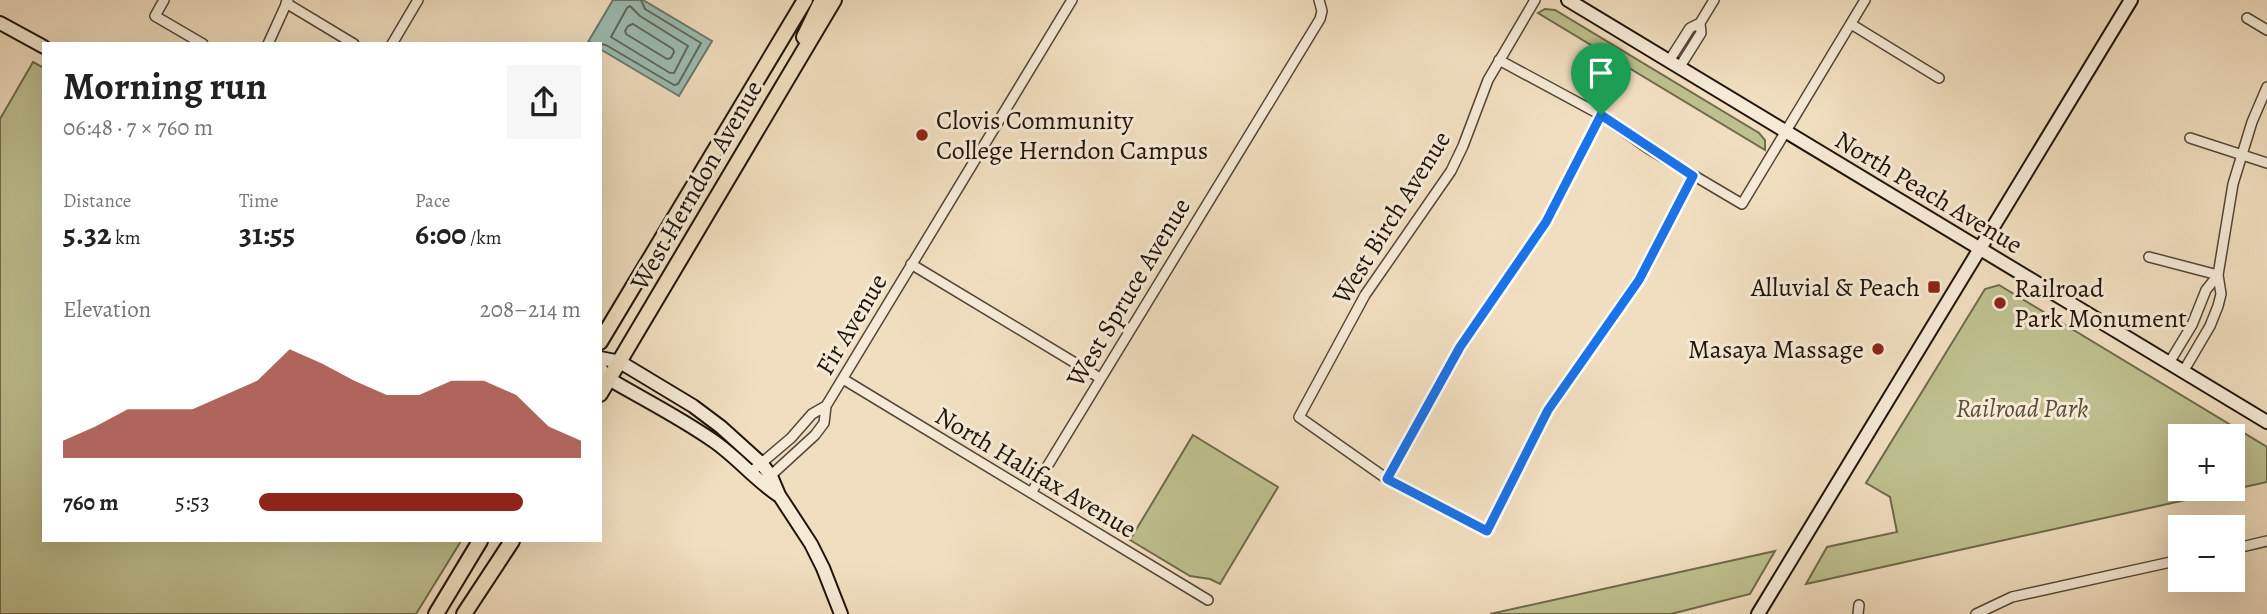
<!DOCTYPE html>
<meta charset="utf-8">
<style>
body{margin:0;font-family:Alegreya,serif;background:#f6f6f6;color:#222;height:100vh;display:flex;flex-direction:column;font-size:26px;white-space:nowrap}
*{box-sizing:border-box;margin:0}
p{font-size:23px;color:#767676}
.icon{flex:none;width:38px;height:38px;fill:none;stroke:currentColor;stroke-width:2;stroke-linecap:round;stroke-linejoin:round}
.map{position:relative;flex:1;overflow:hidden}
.drawer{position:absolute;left:42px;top:42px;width:560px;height:500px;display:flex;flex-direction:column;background:#fff;border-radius:0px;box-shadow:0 7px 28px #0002}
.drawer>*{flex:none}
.controls{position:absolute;left:2168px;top:424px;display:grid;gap:14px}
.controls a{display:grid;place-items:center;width:77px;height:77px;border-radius:0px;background:#fff;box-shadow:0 7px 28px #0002;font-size:35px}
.pin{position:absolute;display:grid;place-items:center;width:60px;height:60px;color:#fff;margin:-72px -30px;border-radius:50% 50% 50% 0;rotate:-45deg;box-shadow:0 0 7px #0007}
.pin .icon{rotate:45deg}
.round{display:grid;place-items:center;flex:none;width:74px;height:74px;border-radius:0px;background:#f6f6f6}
.overview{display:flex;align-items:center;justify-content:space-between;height:119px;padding:0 21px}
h1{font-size:38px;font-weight:600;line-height:52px}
.metrics{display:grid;grid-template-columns:repeat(3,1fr);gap:10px;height:119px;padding:7px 21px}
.metrics div{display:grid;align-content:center}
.metrics b{font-size:30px;font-weight:600}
.metrics small{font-size:19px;font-weight:400}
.metrics p{font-size:19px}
.chart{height:196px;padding:14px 21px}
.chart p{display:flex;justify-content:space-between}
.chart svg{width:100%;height:126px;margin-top:7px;fill:#8f2418;opacity:.7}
ul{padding:0 21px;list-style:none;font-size:23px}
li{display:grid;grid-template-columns:112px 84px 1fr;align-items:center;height:52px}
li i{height:18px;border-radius:9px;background:#8f2418}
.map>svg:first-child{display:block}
.green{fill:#bec08f;stroke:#6e6a4c;stroke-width:2;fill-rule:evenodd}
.water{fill:#9bbcb0;stroke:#69796e;stroke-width:2}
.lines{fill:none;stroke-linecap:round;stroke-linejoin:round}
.shore{stroke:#5d685d;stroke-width:2}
.street-casing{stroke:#544638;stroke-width:12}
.secondary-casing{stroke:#1f140a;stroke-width:16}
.primary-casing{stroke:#1f140a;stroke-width:18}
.street{stroke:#f6ead6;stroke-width:9}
.secondary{stroke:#f6ead6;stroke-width:12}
.primary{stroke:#f1dec0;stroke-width:14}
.route-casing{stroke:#fff;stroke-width:14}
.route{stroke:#1a73e8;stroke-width:9}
.poi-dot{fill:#8f2418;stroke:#f6ead6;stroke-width:2.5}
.labels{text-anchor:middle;stroke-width:6;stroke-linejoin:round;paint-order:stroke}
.poi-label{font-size:26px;fill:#1f140a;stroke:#f6ead6;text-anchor:start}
.street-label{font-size:26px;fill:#1f140a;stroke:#f6ead6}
.park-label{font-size:26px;font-style:italic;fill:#575039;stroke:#f6ead6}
</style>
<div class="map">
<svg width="2267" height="614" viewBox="0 0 2267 614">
<rect width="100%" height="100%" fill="#f1dec0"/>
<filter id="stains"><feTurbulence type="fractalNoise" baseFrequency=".00286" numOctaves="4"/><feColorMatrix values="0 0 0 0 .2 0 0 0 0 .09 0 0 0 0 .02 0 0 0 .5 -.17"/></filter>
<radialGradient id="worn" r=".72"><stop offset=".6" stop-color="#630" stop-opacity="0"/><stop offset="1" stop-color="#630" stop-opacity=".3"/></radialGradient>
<!-- green -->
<path class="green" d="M1545,9L1555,10L1759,133L1765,140V150L1538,13Z
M33,62L44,68V541H461L416,614H0V119Z
M1999,285L2267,447V482L1806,584L1827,547L1897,532L1890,497L1866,483L1985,289ZM2180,436H2233V488H2180Z
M1193,435L1278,487L1220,584L1210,579L1190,576L1130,540Z
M1775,551L1750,594L1671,614H1490Z"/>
<!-- water -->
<path class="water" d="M613,0H643L712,41L679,96L600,49V44L588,42Z"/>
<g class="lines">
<!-- shore -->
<path class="shore" d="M630,6L640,16L688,46L674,73H670L611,37L627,8Z
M633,24L673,49L674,52L671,58L667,59L626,34L625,31L628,26Z
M600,44L606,45L674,85L678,84L701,43L645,9L641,0"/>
<!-- street casing -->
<g class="street-casing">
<path id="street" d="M164,0L155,16L203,44
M1535,0L1488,80L1463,146L1451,171L1365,295L1299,417L1387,479L1487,531L1548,410L1638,280L1693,176
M286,3L354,44
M2247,18L2267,30
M1851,24L1939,78
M268,44L288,0
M392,44L418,0
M1499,60L1601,115L1649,149L1742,204L1865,0
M1669,61L1690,28L1700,23
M1679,68L1701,33L1700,23L1714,0
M2190,138L2267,163
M2149,257L2218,275
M911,264L1100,378
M2169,363L2192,325L2206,290L2218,275
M2183,372L2210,326L2218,306L2221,294L2218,275L2233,184L2252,122L2267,87
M843,379L1208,600
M751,472L791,438L812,414L826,406
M767,479L815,435L824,423L826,406L1072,0
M1387,479L1460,347L1546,222L1601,115
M1031,493L1320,19L1322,11L1319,0
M2233,549L2267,541
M1858,614L1859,605
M1976,614L2012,597L2180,560"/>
</g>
<!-- secondary casing -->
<g class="secondary-casing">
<path id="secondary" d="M1568,0L2267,422
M0,23L44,47
M600,358L620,362L693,406L721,427L761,463L771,476L779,495L811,544L823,568L841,614
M600,368L609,379C643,399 679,417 712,440C736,456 754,479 778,495
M1758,614L2131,0"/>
</g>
<!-- primary casing -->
<g class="primary-casing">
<path id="primary" d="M804,37L822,0
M600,342L805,0
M600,394L834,0
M436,614L480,541
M464,614L512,541"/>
</g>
<!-- street -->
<use href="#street" class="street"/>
<!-- secondary -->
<use href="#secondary" class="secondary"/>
<!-- primary -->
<use href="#primary" class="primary"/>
</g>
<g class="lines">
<!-- route casing -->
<g class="route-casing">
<path id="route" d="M1601,115L1693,176L1639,280L1548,410L1487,531L1387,479L1460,347L1546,222Z"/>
</g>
<!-- route -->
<use href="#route" class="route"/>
</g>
<!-- markers -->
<g class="poi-dot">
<circle cx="922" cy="135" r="7"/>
<rect x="1927" y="280" width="14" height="14" rx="3.5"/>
<circle cx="2000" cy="303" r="7"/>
<circle cx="1878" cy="349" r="7"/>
</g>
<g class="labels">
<!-- poi labels -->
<g class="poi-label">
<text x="936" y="129">Clovis Community<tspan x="936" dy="30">College Herndon Campus</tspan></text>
<text x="1920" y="296" text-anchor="end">Alluvial &amp; Peach</text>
<text x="2014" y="297">Railroad<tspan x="2014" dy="30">Park Monument</tspan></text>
<text x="1864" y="358" text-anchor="end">Masaya Massage</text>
</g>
<!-- street labels -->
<g class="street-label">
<text transform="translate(696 185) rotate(-60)" y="9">West Herndon Avenue</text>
<text transform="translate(1929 192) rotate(31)" y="9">North Peach Avenue</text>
<text transform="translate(1391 217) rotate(-58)" y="9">West Birch Avenue</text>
<text transform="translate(1128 292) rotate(-59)" y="9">West Spruce Avenue</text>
<text transform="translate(851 324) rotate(-59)" y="9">Fir Avenue</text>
<text transform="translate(1036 472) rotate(31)" y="9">North Halifax Avenue</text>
</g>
<!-- park labels -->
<g class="park-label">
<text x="2022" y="417">Railroad Park</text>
</g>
</g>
<rect width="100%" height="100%" filter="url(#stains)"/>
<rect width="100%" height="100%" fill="url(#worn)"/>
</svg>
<div class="controls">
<a>+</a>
<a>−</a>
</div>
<div class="pin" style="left:1601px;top:115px;background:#1e9e55"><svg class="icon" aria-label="arrive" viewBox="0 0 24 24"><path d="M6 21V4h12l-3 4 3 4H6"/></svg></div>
<section class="drawer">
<div class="overview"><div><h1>Morning run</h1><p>06:48 · 7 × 760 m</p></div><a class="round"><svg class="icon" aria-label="share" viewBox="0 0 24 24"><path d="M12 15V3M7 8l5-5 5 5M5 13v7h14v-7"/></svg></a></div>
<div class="metrics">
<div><p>Distance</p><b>5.32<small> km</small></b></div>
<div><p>Time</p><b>31:55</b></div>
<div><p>Pace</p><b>6:00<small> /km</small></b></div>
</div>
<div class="chart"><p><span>Elevation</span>208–214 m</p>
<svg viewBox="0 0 160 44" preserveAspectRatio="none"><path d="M0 44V38L10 33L20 27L30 27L40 27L50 22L60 17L70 6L80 11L90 17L100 22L110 22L120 17L130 17L140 22L150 33L160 38V44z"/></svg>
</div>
<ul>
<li><b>760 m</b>5:53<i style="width:82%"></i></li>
</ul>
</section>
</div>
